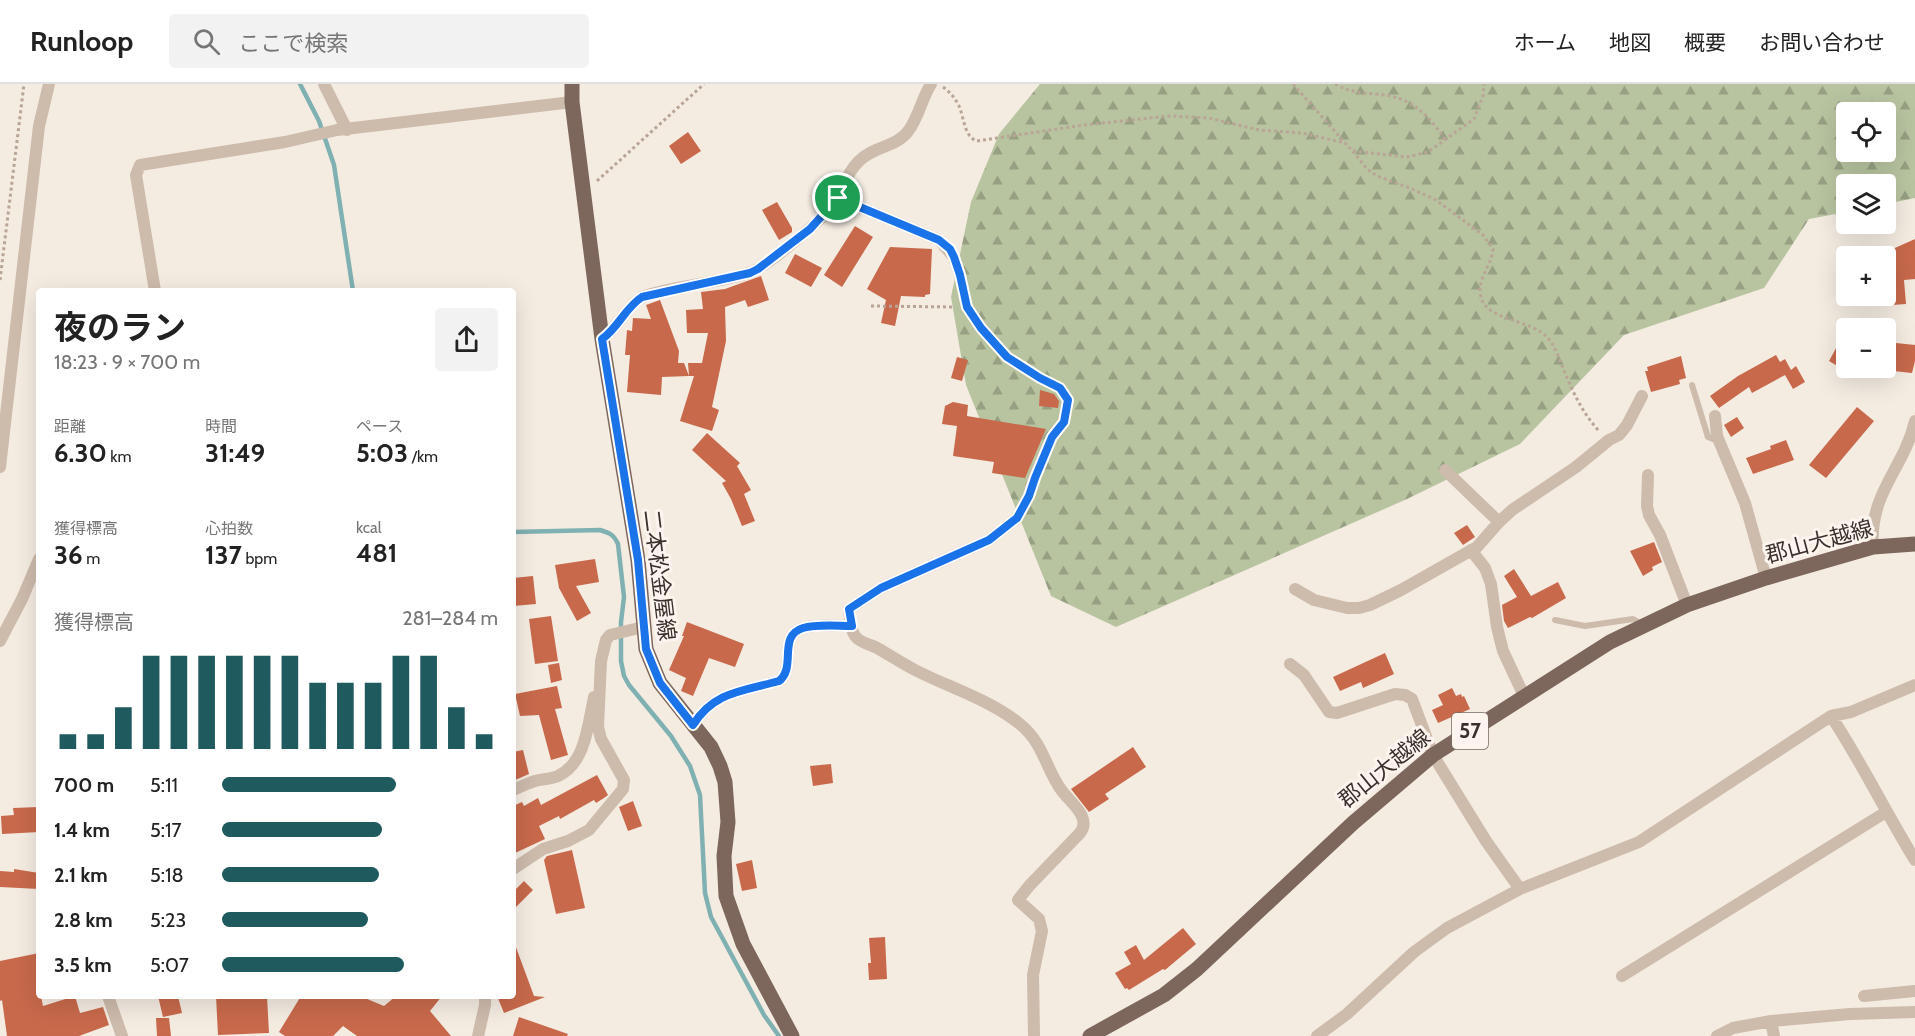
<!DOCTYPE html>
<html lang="ja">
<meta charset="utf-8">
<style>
body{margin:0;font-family:Cabin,"Noto Sans JP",sans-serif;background:#f2f2f2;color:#222;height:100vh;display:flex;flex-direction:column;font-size:22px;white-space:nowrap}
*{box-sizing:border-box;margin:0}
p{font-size:20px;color:#767676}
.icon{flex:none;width:33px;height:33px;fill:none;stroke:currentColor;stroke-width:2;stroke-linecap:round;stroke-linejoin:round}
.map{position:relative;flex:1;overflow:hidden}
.side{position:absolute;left:36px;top:204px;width:480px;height:711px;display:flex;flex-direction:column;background:#fff;border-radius:6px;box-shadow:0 6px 24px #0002}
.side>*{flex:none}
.fabs{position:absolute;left:1836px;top:18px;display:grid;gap:12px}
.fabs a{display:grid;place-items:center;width:60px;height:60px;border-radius:6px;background:#fff;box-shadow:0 6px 24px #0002;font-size:30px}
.pin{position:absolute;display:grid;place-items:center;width:51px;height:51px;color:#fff;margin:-26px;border:3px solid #fff;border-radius:50%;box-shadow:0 2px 6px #0007}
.round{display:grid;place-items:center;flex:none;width:63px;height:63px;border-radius:6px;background:#f2f2f2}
.summary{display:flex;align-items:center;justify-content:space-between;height:102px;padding:0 18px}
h1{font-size:33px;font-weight:700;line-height:45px}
.metrics{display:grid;grid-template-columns:repeat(3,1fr);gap:9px;height:102px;padding:6px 18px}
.metrics div{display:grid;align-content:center}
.metrics b{font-size:26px;font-weight:700}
.metrics small{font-size:16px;font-weight:400}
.metrics p{font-size:16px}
.chart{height:168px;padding:12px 18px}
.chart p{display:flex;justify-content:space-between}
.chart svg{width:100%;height:108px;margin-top:6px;stroke:#1f5a5e;stroke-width:6}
ul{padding:0 18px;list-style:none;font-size:20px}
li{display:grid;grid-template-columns:96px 72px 1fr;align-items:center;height:45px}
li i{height:15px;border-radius:8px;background:#1f5a5e}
header{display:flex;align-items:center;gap:36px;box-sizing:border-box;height:84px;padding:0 30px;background:#fff;border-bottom:2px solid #e0e0e0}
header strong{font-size:28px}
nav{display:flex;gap:33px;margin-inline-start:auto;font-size:21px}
.search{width:420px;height:54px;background:#f2f2f2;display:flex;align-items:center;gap:15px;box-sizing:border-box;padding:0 21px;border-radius:6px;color:#767676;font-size:22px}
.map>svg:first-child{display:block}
.forest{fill:url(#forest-firs);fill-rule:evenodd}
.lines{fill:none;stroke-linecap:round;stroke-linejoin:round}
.stream{stroke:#7fb0b2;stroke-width:4.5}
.building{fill:#c8694b}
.path{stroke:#b9a596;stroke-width:3;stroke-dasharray:3 3;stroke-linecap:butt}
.lane{stroke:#cdbbac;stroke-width:6}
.street{stroke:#cdbbac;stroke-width:12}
.primary{stroke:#7d675c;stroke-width:15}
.route-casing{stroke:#fff;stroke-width:12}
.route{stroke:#1a73e8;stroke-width:8}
.labels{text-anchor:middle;stroke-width:6;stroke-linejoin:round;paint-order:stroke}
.shield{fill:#fbf5ee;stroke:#756b66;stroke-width:1.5}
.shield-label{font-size:21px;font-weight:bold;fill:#3b302b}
.street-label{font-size:22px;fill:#3b302b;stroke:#fbf5ee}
</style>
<header>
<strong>Runloop</strong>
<div class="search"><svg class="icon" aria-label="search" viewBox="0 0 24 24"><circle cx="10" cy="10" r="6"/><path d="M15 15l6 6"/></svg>ここで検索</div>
<nav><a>ホーム</a><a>地図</a><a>概要</a><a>お問い合わせ</a></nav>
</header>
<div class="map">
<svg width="1915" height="952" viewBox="0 0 1915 952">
<defs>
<pattern id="forest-firs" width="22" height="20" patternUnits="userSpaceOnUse" patternTransform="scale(1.5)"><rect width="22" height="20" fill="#b8c4a0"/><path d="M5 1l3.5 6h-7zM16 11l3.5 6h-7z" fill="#97a083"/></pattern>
</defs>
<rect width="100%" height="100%" fill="#f4ebe1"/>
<!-- forest -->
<path class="forest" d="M1040,0H1915V114L1886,120V100H1846V128L1809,135L1764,204L1624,251L1520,360L1407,415L1116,543L1051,512L966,301L951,213L971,118L999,50ZM1846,28H1886V68H1846Z"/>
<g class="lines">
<!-- stream -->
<path class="stream" d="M300,0L319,37L334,81L353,207
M513,448L600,446C610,449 614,451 618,460L624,513L621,538V577L624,592L629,601L671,652L690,682L700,711L705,809L711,833L764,931L779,952"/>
</g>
<!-- building -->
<path class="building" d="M688,48L701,67L681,80L669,62Z
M777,118L792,144V148L779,156L762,126Z
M855,142L873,153L842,203L824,191Z
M1915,155V195L1904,196L1906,220L1892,221L1890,184H1886V168Z
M890,163L932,165L930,210L925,211V213L901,212L895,242L881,239L886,216L867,205Z
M795,170L822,184L811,203L785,189Z
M761,192L769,216L748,223L745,216L725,223L726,257L712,323L719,326L712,347L680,337L694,292H689L688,279H702L708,249H687L686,226L703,225L701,208L725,205Z
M660,216L679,267L678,279H684L689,292L662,293L661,311L627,308L630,271H625L627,246L632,247L633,234L651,235L646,221Z
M1846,246V287L1829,277Z
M1896,259L1915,261V277L1912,289L1893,287Z
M1776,271L1780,278L1785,275L1791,286L1796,282L1805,298L1793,305L1785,291L1752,309L1749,303L1719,324L1710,312L1738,292Z
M1681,272L1686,294L1679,296L1680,300L1651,308L1645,287H1648L1647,283Z
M957,273L968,276L962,297L951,294Z
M1040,306L1054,310L1059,317L1058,324L1039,322Z
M953,318L968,321L967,332L1046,345L1025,394L992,389L994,378L953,372L957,342L942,340L945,322Z
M1857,323L1874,337L1826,394L1809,381Z
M1737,333L1744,344L1731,353L1724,341Z
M707,349L740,379L737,382L751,406L744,410L755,437L742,442L731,415L722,399L726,397L692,366Z
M1786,356L1794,376L1753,390L1746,374L1771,365L1770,362Z
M1467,441L1475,453L1463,461L1454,449Z
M1654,458L1662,478L1652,483L1653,486L1643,492L1630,467Z
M595,475L599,498L576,502L591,529L577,537L559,504L555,481Z
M1514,485L1531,512L1558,498L1566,514L1532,534L1530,533L1508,544L1504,537L1502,521L1517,513L1504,492Z
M533,492L536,520L513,522V494Z
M551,532L558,577L535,580L529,535Z
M687,538L744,560L735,583L709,574L693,612L681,607L686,594L669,586L684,552H682Z
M1385,569L1394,590L1363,604L1361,598L1340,607L1333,593Z
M559,579L562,596L551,599L548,581Z
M557,602L562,624L555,625L568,671L551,676L539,631L520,632L515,610Z
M1452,604L1456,612L1461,610L1462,613L1464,612L1470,625L1438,639L1432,626L1443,621L1438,611Z
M1133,663L1146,683L1105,710L1109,715L1089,728L1071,705Z
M523,666L529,690L513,697V668Z
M831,680L833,699L813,702L810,682Z
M597,691L608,711L604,714L596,719L594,716L560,735L559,732L539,742L545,755L513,770V722L522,718L524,722L538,714L541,721Z
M633,717L642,742L628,747L619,723Z
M39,723V748L2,750L1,732L14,731L13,724Z
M572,766L585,824L556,830L544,776L547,772Z
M752,776L757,804L742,807L736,780Z
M14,785L39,789V805L0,803V787L14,788Z
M524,797L533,806L513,826V808Z
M1183,844L1196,860L1165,886L1163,885L1129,906L1127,904L1125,905L1115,889L1131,880L1124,868L1136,861L1144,876Z
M885,853L887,895L869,896L868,879H871L869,854Z
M514,858L534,912L545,913L504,929L497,912H513Z
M39,869V912H41L43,922L75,912L80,929L103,923L109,941L79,952H7L2,916L0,917V877Z
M158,912H178L182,929L163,933Z
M216,912H267L269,949L218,951Z
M301,912H360L384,922L396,912H442L430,927L451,952H357L343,942L333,952H285L279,948Z
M519,933L568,950L567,952H513Z
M156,934H169L171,952H157Z"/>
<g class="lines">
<!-- path -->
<path class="path" d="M1293,0L1355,70L1367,85L1377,92L1410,104L1436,116L1483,151L1493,165C1492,182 1476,195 1481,213C1486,236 1528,235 1546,252C1555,261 1558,273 1563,284C1573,308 1582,329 1600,348
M1335,0C1349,8 1361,9 1376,10C1409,12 1428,29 1445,56
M943,3C950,8 955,14 959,22C964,33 964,53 977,57L1084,41L1169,32L1209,34L1259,46L1302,49L1345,59
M1353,67L1407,73L1428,68L1474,35L1483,12L1484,0
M597,97L704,0
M0,196L24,0
M871,222L954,223"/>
<!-- lane -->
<path class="lane" d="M1692,301L1708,353L1718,357
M1555,536L1585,542L1633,535L1642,540"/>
<!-- street -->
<path class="street" d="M324,0L347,46
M838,114L939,156L954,173L960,191L967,223L981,244L1007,273L1040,294L1060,304L1068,316L1064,338L1052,353L1034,394L1029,412L1017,434L989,456L881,504L849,525C850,533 850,545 855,552C861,560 871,560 879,565C891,572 903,580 915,586C950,604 991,616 1021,641C1044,660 1046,686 1062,707C1071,719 1092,734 1080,749L1029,802L1018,816L1039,835L1042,847L1033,891L1034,952
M155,207L136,91L140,81L285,58L337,46L572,18
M602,255C618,244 625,224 642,213C676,201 714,200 749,189C767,183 827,132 837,116C846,102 845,91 859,77C873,62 898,63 909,46C919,32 922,14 931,0
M1715,332L1717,352L1745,419L1766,494
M0,383L39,42L49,0
M1445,386L1499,438
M1648,391L1647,422L1649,431L1660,451L1687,521
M1873,463C1869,408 1904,385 1915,337
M1471,466L1485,484L1491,500L1497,543L1503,567L1524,612
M1295,505L1314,516L1347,524H1359L1370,521L1401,506L1477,463L1499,438L1512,426L1576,383L1609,356L1619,351L1627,341L1642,312
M0,557L22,515L39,475
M1290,580L1304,591L1329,628L1337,629L1395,610L1405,611L1412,615L1433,671L1486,757L1520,805
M1831,632L1851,628L1915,601
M693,641C714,607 744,607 779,597C797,583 777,552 803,544C817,540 836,542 851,542
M513,706C520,703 528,699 535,697C543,695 551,695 558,692C586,679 588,640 594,613
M513,785L543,765L568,757L589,746L623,705L624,696L601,655L598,643L601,577L606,556L610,551L643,543
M1622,892L1886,728
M108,912L122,952
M1864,912L1915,907
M478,952L485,921V912
M1317,952L1347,930L1414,868L1447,844L1520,805L1639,758L1831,632C1862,679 1886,729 1915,776
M1717,952L1733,944L1771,937
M1774,952L1771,937L1850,930L1915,928"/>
<!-- primary -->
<path class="primary" d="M572,0V18L602,255L638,476L646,565L660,599L711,663L720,682L725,698L728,738L724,772L726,812L743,860L792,952
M1090,952L1164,911L1197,885L1353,739L1433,671L1610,558L1687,521L1766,494L1873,463L1915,460"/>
</g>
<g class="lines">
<!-- route casing -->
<g class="route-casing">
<path id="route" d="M838,114L939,156L950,165L954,173L960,191L967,223L981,244L1007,273L1040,294L1060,304L1068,316L1064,338L1052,353L1035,394L1029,412L1017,434L989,456L881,504L849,525L852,542C836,542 817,540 803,544C777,552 797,583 779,597C744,607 714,607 693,641L660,599L646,565L638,476L602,255C618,244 625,224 642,213L750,189L758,185L810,145Z"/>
</g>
<!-- route -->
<use href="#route" class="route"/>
</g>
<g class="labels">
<!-- shield labels -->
<rect class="shield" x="1452" y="629" width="36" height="36" rx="4.5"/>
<g class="shield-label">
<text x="1470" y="654">57</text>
</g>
<!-- street labels -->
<g class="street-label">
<text transform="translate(1819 457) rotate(-15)" y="8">郡山大越線</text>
<text transform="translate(660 491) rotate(83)" y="8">二本松金屋線</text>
<text transform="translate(1384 684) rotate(-39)" y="8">郡山大越線</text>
</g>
</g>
</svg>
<div class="fabs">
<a><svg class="icon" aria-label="locate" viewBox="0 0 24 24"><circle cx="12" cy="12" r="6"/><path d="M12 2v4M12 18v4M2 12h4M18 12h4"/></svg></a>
<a><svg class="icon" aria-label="layers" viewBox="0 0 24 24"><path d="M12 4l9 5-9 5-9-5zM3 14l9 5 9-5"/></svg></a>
<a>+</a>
<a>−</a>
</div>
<div class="pin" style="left:838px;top:114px;background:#1e9e55"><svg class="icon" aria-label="arrive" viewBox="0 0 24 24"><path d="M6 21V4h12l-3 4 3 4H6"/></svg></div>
<section class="side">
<div class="summary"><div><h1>夜のラン</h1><p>18:23 · 9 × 700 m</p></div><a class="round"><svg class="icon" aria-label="share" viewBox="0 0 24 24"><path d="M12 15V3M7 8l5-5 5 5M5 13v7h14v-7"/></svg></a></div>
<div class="metrics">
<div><p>距離</p><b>6.30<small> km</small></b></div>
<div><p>時間</p><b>31:49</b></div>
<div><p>ペース</p><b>5:03<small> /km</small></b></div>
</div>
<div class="metrics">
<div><p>獲得標高</p><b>36<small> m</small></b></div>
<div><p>心拍数</p><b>137<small> bpm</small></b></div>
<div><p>kcal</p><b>481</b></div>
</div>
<div class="chart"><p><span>獲得標高</span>281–284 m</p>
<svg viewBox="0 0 160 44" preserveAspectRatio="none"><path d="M5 44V38M15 44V38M25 44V27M35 44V6M45 44V6M55 44V6M65 44V6M75 44V6M85 44V6M95 44V17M105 44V17M115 44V17M125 44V6M135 44V6M145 44V27M155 44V38"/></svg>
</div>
<ul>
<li><b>700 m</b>5:11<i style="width:63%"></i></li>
<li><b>1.4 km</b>5:17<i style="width:58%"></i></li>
<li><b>2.1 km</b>5:18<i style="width:57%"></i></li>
<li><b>2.8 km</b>5:23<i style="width:53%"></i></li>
<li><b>3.5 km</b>5:07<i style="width:66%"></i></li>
</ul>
</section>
</div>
